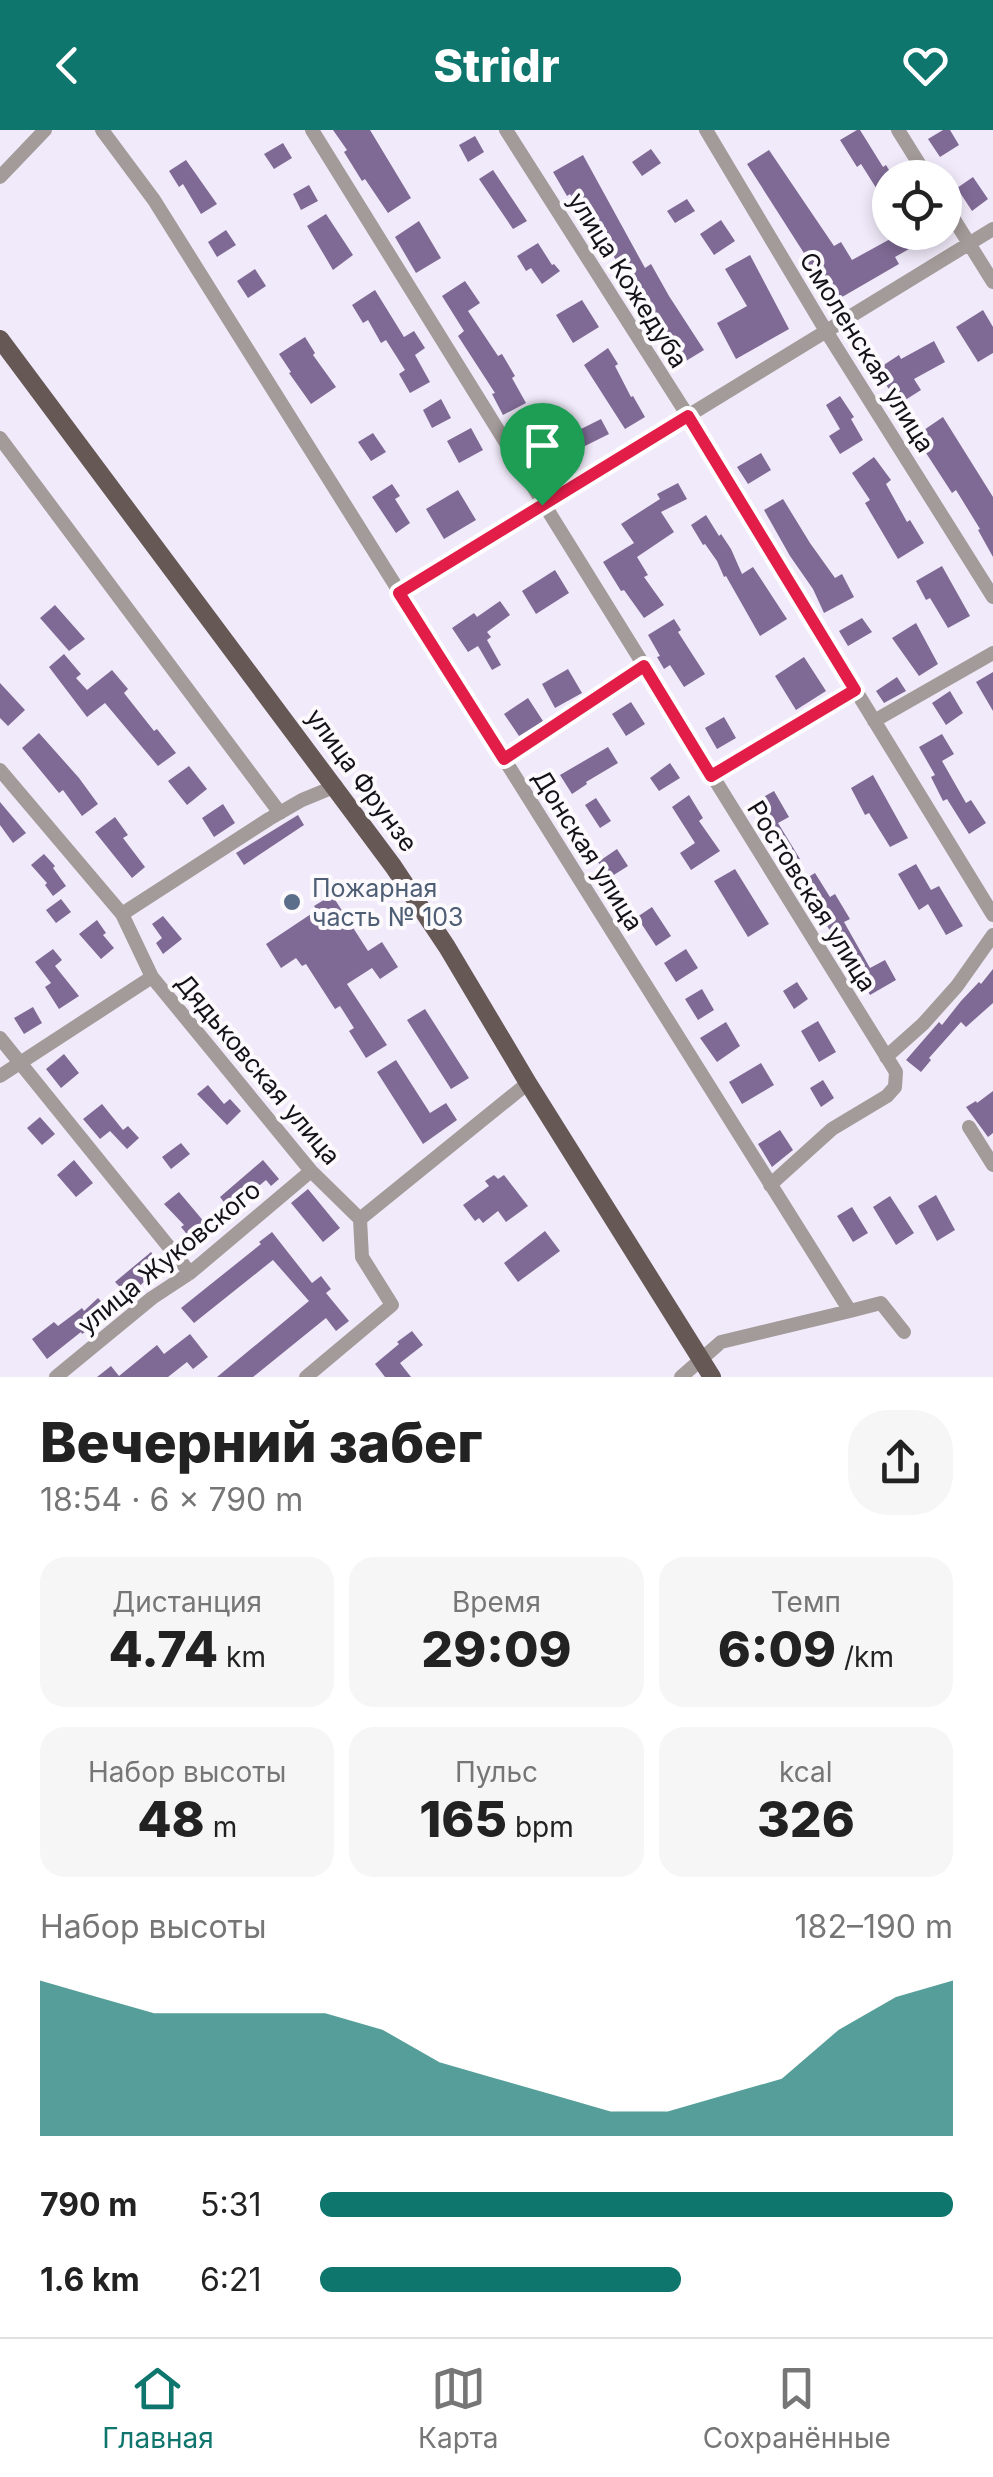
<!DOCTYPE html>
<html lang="ru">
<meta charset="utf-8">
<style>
body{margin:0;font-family:Inter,sans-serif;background:#f6f6f6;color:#222;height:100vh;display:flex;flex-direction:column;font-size:38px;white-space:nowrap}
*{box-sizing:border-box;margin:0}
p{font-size:32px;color:#767676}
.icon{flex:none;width:55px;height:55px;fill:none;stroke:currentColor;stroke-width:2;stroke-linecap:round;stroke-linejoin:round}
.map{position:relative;height:1247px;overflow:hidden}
.details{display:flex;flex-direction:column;background:#fff;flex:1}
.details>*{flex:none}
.fabs{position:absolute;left:872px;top:30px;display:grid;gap:20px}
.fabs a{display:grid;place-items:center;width:90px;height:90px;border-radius:50%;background:#fff;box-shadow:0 5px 15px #0003;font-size:50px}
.pin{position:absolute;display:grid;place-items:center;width:85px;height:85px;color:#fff;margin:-102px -42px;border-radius:50% 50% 50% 0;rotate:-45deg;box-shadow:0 0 10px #0007}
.pin .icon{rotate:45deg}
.round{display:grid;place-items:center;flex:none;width:105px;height:105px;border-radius:40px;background:#f6f6f6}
.headline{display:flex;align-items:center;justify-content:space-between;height:170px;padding:0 40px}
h1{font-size:55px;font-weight:800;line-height:75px}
.figures{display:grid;grid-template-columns:repeat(3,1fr);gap:15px;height:170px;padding:10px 40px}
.figures div{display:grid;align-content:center;border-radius:25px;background:#f6f6f6;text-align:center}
.figures b{font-size:50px;font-weight:800}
.figures small{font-size:28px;font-weight:400}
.figures p{font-size:28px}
.chart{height:280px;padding:20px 40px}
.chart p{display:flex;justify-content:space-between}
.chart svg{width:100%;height:180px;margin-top:10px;fill:#0f766e;opacity:.7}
ul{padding:0 40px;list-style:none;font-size:32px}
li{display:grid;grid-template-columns:160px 120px 1fr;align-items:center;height:75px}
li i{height:25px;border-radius:12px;background:#0f766e}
header{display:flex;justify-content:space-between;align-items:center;height:130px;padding:0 40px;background:#0f766e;color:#fff;font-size:45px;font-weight:800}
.menu{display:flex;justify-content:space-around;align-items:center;height:140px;border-top:2px solid #e0e0e0;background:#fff;font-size:28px;color:#767676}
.menu a{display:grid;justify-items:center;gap:5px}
.menu .selected{color:#0f766e}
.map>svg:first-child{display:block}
.building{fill:#7f6a95}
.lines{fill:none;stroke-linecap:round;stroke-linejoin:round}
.minor{stroke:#a39b99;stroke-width:14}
.major{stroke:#665855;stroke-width:18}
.route-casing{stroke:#fff;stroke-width:20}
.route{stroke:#e11d48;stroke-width:12}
.service-dot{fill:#5c6f8a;stroke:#fcfafd;stroke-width:4}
.labels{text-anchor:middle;stroke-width:8;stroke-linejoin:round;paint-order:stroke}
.street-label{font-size:25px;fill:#141117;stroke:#fcfafd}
.service-label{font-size:25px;fill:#4e5e75;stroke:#fcfafd;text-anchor:start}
</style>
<header><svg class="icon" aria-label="back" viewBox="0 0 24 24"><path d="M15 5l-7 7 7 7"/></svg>Stridr<svg class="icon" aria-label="heart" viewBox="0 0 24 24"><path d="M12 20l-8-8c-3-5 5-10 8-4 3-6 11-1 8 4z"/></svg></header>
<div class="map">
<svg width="993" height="1247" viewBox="0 0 993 1247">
<rect width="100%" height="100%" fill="#f1eafa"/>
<!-- building -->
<path class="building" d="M333,0H370L411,68L388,83L365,49L362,51L344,22L347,20Z
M857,0H860L883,37L886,35L894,48H890V80L861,34L857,37L840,10Z
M943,0H950L959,15L940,27L928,9Z
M475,6L484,22L468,32L459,15Z
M283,13L292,28L274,39L264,24Z
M651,19L661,33L642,46L632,32Z
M769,20L834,116L841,112L852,130L903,102H908L916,115L895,127L899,134L830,174L806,133L809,131L747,34Z
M583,25L645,138L651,134L669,166L704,220L681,234L622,133L619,135L593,93L589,96L570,64L567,66L553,42Z
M186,30L217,74L201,84L183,54L179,57L169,41Z
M493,40L527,91L513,99L479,49Z
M973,47L988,69L972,81L957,58Z
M309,55L318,71L301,80L293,64Z
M687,69L695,81L675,93L667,81Z
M326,84L353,125L333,140L307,96Z
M721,90L735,111L714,125L700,104Z
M419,91L441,128L416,143L395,107Z
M226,100L236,115L217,127L208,112Z
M538,113L552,135L554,134L560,141L542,154L531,138L526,141L517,126Z
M750,125L789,199L736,229L717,193L747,176L725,139Z
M255,139L266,156L248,168L237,151Z
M465,151L480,173L468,181L498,226L502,224L515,246L512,248L526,273L503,285L492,264L495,263L458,206L464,201L442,166Z
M375,160L404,207L414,201L425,218L415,225L430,252L410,263L399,244L405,240L386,210L381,213L368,190L363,193L352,175Z
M582,170L599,197L573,213L556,185Z
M983,180L993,197V223L978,232L956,197Z
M305,207L315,223L313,225L336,257L311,274L289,243L291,242L279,224Z
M934,211L945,232L914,249L921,260L899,274L876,240L899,225L901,229Z
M608,218L618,234L615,236L631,267L633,266L645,287L625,299L584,235Z
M840,266L854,287L851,289L863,310L840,324L829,306L840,299L826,275Z
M441,269L451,288L432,298L423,280Z
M540,284L560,314L565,311L580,336L546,357L531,332L533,331L514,302Z
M943,287L993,367V427L978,400L980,399L956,360L952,363L915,306Z
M601,289L609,304L585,316L577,301Z
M471,298L483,320L459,333L447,311Z
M373,303L386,322L371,331L358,312Z
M761,323L771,340L748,354L737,337Z
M874,327L891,350L886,354L907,392L910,390L924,413L898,429L865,373L870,370L852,343Z
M678,353L687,369L661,382L674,402L637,427L648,445L644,447L664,475L644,488L624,460L621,461L603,432L634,413L621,394L660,369L657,364Z
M392,354L400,366L395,369L410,393L396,403L372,367Z
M458,360L476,390L444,409L426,379Z
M783,369L810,413L835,448L842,444L854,467L824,483L813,459L790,426L764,380Z
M706,385L719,406L721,404L731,419L742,444L753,437L787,489L760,506L726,446L724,447L717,431L705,414L703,415L691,395Z
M942,436L970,486L948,498L930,468L926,470L916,451Z
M555,440L569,463L536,484L522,461Z
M500,471L510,485L487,502L491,507L487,510L501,535L492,540L478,516L468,522L452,498L474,483L477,487Z
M55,475L85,509L69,521L40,488Z
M862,488L872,502L848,516L839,501Z
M674,489L681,500L678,502L705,544L684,557L670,535L664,539L657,527L660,526L648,505Z
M916,493L938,534L919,546L892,508Z
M64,524L81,544L76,548L87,560L112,540L128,559L124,563L154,601L157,599L176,623L158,636L105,573L87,587L49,537Z
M804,527L826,561L796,580L775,546Z
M568,539L582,563L555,578L542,554Z
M993,542V581L976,552Z
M897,547L906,561L884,573L876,561Z
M0,553L25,580L8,596L0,588Z
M950,561L963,583L946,595L932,573Z
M528,568L543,591L519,606L504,584Z
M631,572L645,594L626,606L612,584Z
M724,587L736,608L717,619L705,598Z
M39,603L79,648L98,674L82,686L63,660L59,663L22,618Z
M942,604L954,624L942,631L966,673L971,670L986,693L969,704L947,669L943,671L931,647L935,645L919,617Z
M608,617L618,633L586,652L587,654L572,664L560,645Z
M670,633L680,648L659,661L650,648Z
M189,636L207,659L187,675L168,651Z
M873,645L908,708L890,717L869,683L865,685L851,658Z
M774,661L789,687L778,693L800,729L785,737L751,674Z
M689,665L703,688L699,691L720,721L691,740L680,723L695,713L672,677Z
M596,668L611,691L600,698L585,675Z
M0,672L26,703L13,713L0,695Z
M223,674L235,693L214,707L202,688Z
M298,685L304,695L244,735L236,723Z
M115,687L128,705L123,708L145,737L132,748L95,702Z
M617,719L628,736L609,748L598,732Z
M44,724L55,736L53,738L66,756L53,766L45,755L47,753L31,735Z
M916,734L931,760L939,756L963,796L946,805L928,774L919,780L898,744Z
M735,739L769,794L748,807L714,751Z
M815,743L830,767L835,764L850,789L844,792L870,838L885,830L896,850L870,865L851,831L846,834L834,812L836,811L809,765L806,767L797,754Z
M332,765L368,821L382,812L398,837L380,849L372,838L347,854L387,915L366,928L349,901L354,898L340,876L335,879L306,834L302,836L296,828L281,838L266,814L317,780L314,776Z
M61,769L71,782L56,793L46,780Z
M652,777L671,806L656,816L637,787Z
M163,786L182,809L163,824L156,813L162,808L152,794Z
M97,790L106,803L103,805L114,818L101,829L79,804Z
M53,819L62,830L55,836L79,866L59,879L45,857L51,853L35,832Z
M686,819L698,838L676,852L664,833Z
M993,839V873L966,897L961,892L929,928L931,930L921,942L906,930L939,892L942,895L961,871L979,852L981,854Z
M797,852L808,869L794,879L783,861Z
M702,859L714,880L698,890L685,869Z
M33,877L42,893L24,904L14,888Z
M425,879L469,948L451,959L407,890Z
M818,891L836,922L819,932L801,901Z
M726,892L740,916L717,932L700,908Z
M64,924L79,943L61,958L46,939Z
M396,930L430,983L446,973L457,990L423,1014L377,942Z
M761,933L774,955L742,974L729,952Z
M823,950L834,968L821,977L810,958Z
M208,955L224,974L230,969L241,981L227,995L197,964Z
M993,961V1003L988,1007L966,977L976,971L977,973Z
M102,974L123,1000L128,996L139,1008L127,1019L110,1001L100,1009L83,989Z
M40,987L55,1004L42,1015L27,998Z
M780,1000L793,1020L772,1037L758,1014Z
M181,1013L190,1024L171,1039L162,1027Z
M74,1030L93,1053L76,1067L57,1045Z
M263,1030L279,1049L271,1056L266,1050L230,1080L220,1067Z
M494,1045L498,1049L504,1045L528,1076L506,1092L498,1081L483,1093L479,1088L475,1091L463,1075L489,1056L485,1051Z
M308,1059L340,1098L323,1112L291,1073Z
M179,1062L211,1100L195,1114L181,1097L184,1095L164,1074Z
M936,1065L955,1100L937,1111L918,1076Z
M890,1066L914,1103L896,1115L873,1077Z
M852,1077L868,1103L853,1112L837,1086Z
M545,1101L560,1121L518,1152L504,1133Z
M272,1102L312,1153L321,1146L331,1159L326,1163L349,1191L336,1201L326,1188L253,1247H217L309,1171L273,1130L194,1193L181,1178L261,1114L259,1112Z
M151,1122L164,1139L149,1151L147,1149L129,1166L115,1152Z
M98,1168L110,1181L92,1197L82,1204L81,1202L47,1229L32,1209L54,1192L58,1196L82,1178L84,1181Z
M412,1201L423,1215L400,1233L411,1247H385L375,1234L399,1214L397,1212Z
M190,1204L208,1227L193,1239L187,1232L168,1247H97L111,1236L119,1246L157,1215L164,1224Z"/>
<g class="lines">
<!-- minor -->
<path class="minor" d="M102,0L154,70L850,1181L721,1212L681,1247
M312,0L896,942L895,957L887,966L832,999L770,1055
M506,0L688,286L993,785
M706,0L826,201L993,467
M898,0L928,48
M0,47L45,0
M945,75L993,152
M0,308L280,683
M399,463L993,99
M874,591L993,523
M504,629L644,536
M0,640L122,784L152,847L311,1041L360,1089L528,953
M711,646L855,560
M122,784L269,689L302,670L336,656
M0,908L190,1143
M886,927L923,894L957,856L993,805
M0,946L152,847
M969,997L993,1035
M850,1181L881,1173L904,1202
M56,1247L152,1168L190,1143L311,1041
M306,1247L392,1175L362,1127L360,1089"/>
<!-- major -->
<path class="major" d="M0,209L393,736L447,817L528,953L712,1247"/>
</g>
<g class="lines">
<!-- route casing -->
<g class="route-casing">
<path id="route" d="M688,286L855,560L711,646L644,536L504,629L399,463Z"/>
</g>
<!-- route -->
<use href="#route" class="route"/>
</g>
<!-- markers -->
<circle class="service-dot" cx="292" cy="772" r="10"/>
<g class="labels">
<!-- street labels -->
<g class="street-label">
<text transform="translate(628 150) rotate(58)" y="9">улица Кожедуба</text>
<text transform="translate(867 222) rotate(58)" y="9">Смоленская улица</text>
<text transform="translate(362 650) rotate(54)" y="9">улица Фрунзе</text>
<text transform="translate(588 720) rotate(58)" y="9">Донская улица</text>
<text transform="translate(812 766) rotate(58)" y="9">Ростовская улица</text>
<text transform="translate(258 939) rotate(50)" y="9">Дядьковская улица</text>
<text transform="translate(169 1127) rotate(-39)" y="9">улица Жуковского</text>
</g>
<!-- service labels -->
<g class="service-label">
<text x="312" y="767">Пожарная<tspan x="312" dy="29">часть № 103</tspan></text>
</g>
</g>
</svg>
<div class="fabs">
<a><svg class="icon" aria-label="locate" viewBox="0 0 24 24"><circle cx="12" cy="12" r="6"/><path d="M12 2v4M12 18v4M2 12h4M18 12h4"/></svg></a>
</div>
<div class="pin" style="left:542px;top:375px;background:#1e9e55"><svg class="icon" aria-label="arrive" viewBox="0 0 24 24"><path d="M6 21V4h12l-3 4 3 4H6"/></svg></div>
</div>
<section class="details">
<div class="headline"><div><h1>Вечерний забег</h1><p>18:54 · 6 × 790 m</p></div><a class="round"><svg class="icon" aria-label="share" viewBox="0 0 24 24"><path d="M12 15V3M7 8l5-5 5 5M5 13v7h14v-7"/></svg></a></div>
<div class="figures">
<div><p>Дистанция</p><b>4.74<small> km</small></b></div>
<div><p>Время</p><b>29:09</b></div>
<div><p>Темп</p><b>6:09<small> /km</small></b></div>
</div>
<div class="figures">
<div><p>Набор высоты</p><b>48<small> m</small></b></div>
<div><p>Пульс</p><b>165<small> bpm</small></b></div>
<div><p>kcal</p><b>326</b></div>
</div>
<div class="chart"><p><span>Набор высоты</span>182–190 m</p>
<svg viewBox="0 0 160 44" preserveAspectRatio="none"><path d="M0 44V6L10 10L20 14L30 14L40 14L50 14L60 18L70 26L80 30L90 34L100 38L110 38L120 34L130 30L140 18L150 10L160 6V44z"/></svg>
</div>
<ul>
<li><b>790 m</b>5:31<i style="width:100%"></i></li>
<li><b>1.6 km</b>6:21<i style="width:57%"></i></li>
</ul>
</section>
<nav class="menu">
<a class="selected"><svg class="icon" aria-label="home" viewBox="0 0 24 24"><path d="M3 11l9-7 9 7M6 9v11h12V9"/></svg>Главная</a>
<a><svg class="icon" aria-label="map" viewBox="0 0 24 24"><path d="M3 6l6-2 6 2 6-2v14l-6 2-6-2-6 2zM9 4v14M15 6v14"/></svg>Карта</a>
<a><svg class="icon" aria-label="saved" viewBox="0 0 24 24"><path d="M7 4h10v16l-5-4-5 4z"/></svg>Сохранённые</a>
</nav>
